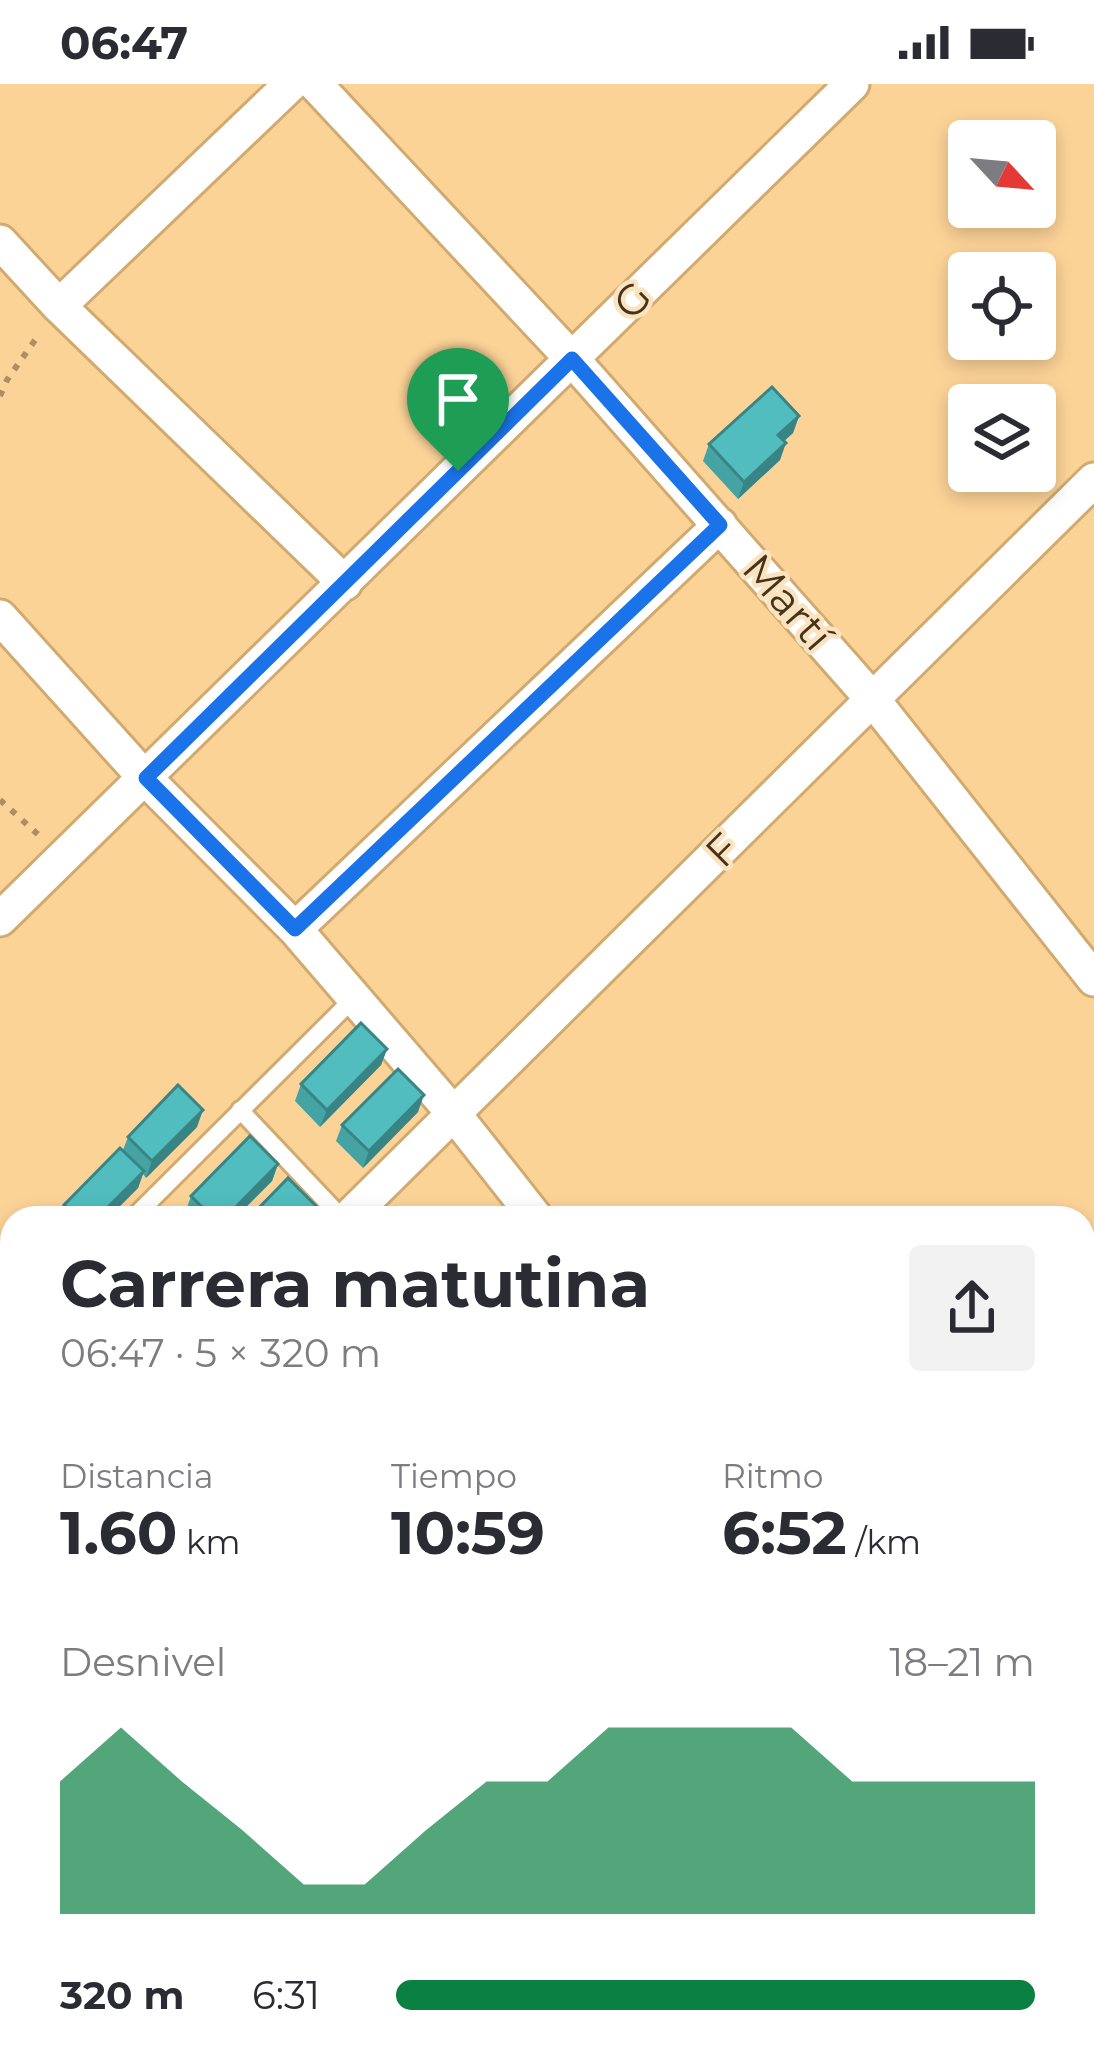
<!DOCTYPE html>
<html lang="es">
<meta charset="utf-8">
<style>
body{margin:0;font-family:Montserrat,sans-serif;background:#f2f2f3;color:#2b2b33;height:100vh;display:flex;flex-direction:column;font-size:45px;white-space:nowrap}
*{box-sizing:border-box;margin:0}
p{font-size:39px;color:#7c7c81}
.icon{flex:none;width:66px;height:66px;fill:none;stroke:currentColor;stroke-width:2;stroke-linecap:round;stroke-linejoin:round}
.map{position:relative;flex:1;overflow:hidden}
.drawer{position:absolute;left:0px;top:1122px;width:1095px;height:861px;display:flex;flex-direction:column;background:#fff;border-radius:36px 36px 0 0;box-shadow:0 6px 18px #0003}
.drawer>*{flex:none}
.needle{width:78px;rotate:116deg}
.controls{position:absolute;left:948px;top:36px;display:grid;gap:24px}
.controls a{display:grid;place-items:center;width:108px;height:108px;border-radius:12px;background:#fff;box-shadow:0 6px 18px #0003;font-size:60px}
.pin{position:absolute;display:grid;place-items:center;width:102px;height:102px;color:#fff;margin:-123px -51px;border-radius:50% 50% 50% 0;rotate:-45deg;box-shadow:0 0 12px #0007}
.pin .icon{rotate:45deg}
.round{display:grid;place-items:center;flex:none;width:126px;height:126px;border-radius:12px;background:#f2f2f3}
.headline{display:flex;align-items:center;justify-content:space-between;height:204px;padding:0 60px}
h1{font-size:66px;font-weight:700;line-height:90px}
.stats{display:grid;grid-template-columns:repeat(3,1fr);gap:18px;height:204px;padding:12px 60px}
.stats div{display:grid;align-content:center}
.stats b{font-size:60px;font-weight:700}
.stats small{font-size:33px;font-weight:400}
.stats p{font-size:33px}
.chart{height:336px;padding:24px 60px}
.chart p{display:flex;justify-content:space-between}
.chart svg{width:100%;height:216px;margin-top:12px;fill:#0b8043;opacity:.7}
ul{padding:0 60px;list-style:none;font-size:39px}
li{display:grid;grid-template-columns:192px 144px 1fr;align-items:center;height:90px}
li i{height:30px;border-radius:15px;background:#0b8043}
.status{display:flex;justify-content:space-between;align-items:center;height:84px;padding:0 60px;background:#fff;direction:ltr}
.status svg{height:33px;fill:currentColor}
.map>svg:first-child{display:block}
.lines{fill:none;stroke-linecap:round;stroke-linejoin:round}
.lane-casing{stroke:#d2aa70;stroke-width:22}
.street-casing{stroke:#d2aa70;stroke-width:39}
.secondary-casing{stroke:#d2aa70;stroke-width:54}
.path{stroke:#ad8e62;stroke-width:6;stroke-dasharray:6 9;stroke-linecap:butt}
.lane{stroke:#fff;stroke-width:16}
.street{stroke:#fff;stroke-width:33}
.secondary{stroke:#fff;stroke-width:48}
.wall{fill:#46a3a3}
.shaded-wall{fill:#398485}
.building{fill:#51bdbe;stroke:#398485;stroke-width:3}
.route-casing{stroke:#fff;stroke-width:24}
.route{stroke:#1a73e8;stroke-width:15}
.labels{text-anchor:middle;stroke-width:9;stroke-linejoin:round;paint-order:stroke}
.street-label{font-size:42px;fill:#44341c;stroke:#fce3c0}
</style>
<div class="status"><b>06:47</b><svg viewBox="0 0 49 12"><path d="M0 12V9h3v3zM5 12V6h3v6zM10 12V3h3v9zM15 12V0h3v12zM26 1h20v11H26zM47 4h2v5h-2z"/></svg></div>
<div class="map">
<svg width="1094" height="1981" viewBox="0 0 1094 1981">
<rect width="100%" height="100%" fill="#fcd397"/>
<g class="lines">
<!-- lane casing -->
<g class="lane-casing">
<path id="lane" d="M240,1026L342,1134
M133,1134L355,913"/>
</g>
<!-- street casing -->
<g class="street-casing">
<path id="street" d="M315,0L572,275L874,617L1094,895
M0,158L59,222L345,499
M59,222L291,0
M0,533L145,694L295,845L454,1030L536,1134
M0,835L852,0
M295,845L720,441
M348,1134L1094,396
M0,1492L12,1480
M0,1878L12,1866
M713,1981L723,1971"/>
</g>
<!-- secondary casing -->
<g class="secondary-casing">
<path id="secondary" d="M1083,1636L1094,1626
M1083,1701L1094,1694
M1083,1855L1094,1867
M470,1981L493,1971"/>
</g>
<!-- path -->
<path class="path" d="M0,312L7,296L40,249
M0,716L42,754"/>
<!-- lane -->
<use href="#lane" class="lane"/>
<!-- street -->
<use href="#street" class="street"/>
<!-- secondary -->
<use href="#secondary" class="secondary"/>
</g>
<!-- wall -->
<path class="wall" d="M799,332L793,349L784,357L780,376L738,415L703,377L709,360Z
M387,965L381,981L320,1043L295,1017L301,1000Z
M418,1028L363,1084L336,1057L342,1041Z
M197,1043L146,1094L143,1090L138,1104L108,1134H60L64,1121L123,1066L128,1053Z
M278,1080L272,1097L235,1134H190L185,1129L191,1112Z"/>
<!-- shaded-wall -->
<path class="shaded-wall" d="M799,332L793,349L772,368L778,351Z
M786,359L780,376L738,415L744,398Z
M387,965L381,981L320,1043L327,1026Z
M424,1011L418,1028L363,1084L369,1067Z
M203,1026L197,1043L146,1094L152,1077Z
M278,1080L272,1097L235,1134H225Z
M144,1087L138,1104L108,1134H97Z"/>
<!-- building -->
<path class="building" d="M772,303L799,332L778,351L786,359L744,398L709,360Z
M361,939L387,965L327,1026L301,1000Z
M398,985L424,1011L369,1067L342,1041Z
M178,1001L203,1026L152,1077L128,1053Z
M250,1052L278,1080L225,1134H213L191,1112Z
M120,1064L144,1087L97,1134H78L64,1121Z
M288,1094L318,1124L308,1134H249Z"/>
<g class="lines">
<!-- route casing -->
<g class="route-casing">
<path id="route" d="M572,275L720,441L295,845L146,694Z"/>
</g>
<!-- route -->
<use href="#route" class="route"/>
</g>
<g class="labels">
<!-- street labels -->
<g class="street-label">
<text transform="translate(632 216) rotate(-44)" y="15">G</text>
<text transform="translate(788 518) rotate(49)" y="15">Martí</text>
<text transform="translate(722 766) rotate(-45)" y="15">F</text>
</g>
</g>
</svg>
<div class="controls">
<a><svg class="needle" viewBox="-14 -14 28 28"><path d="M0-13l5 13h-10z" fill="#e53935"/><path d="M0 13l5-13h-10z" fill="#7c7c81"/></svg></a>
<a><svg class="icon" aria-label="locate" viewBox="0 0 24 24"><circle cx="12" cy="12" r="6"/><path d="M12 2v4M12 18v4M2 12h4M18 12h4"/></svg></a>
<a><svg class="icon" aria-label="layers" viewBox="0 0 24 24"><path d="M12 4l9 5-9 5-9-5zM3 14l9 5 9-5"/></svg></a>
</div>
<div class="pin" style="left:458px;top:387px;background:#1e9e55"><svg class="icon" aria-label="arrive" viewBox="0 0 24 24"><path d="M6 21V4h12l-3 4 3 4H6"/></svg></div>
<section class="drawer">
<div class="headline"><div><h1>Carrera matutina</h1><p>06:47 · 5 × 320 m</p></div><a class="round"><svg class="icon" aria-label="share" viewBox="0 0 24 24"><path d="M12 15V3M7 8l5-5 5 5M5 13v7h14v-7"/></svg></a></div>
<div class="stats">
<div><p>Distancia</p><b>1.60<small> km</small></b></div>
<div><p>Tiempo</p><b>10:59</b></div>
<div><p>Ritmo</p><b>6:52<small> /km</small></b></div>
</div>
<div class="chart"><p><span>Desnivel</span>18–21 m</p>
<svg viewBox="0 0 160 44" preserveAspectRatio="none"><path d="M0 44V17L10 6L20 17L30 27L40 38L50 38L60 27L70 17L80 17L90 6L100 6L110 6L120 6L130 17L140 17L150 17L160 17V44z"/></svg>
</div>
<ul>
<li><b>320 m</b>6:31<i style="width:100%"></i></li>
</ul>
</section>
</div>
